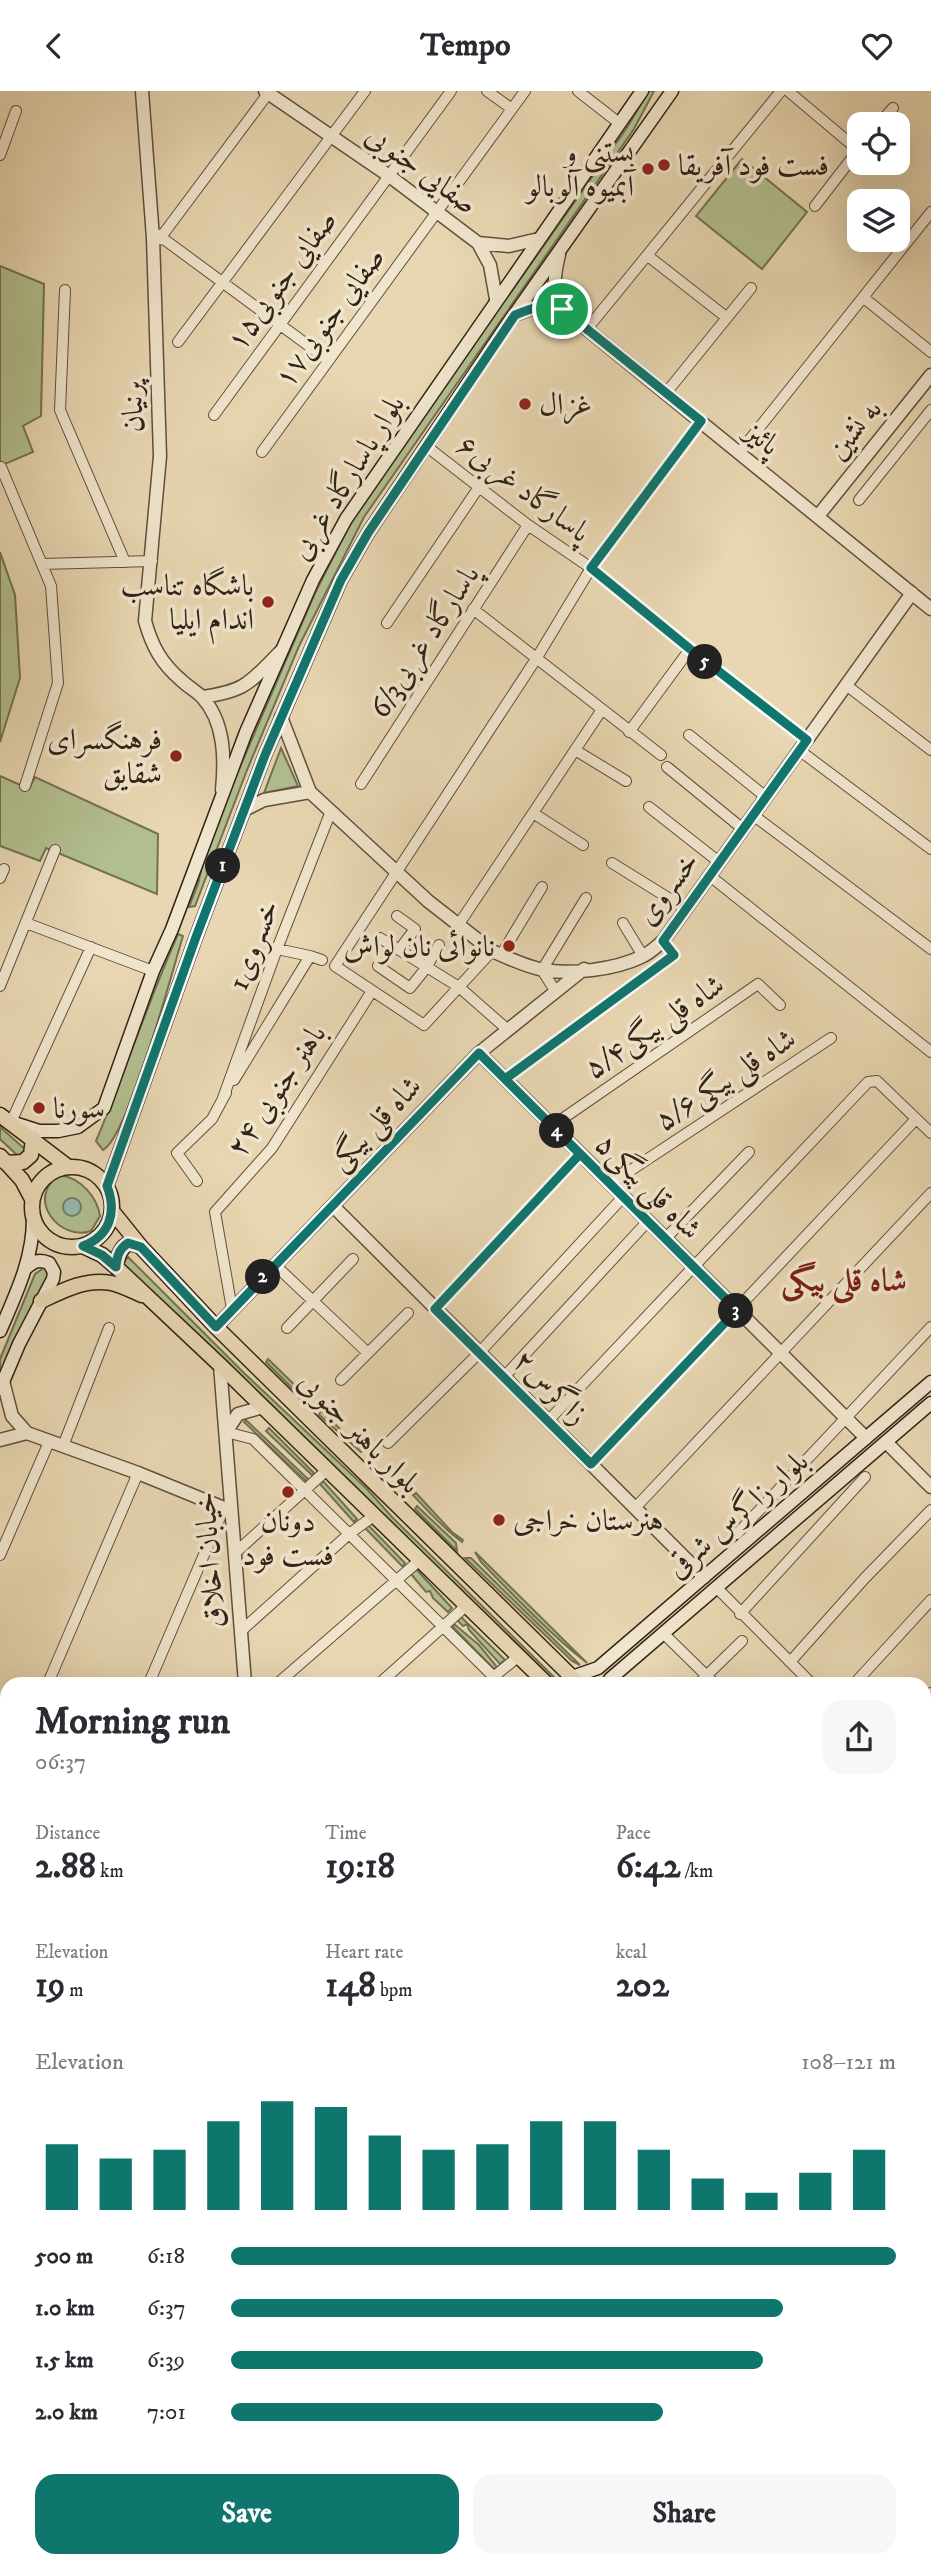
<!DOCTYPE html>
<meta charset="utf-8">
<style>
body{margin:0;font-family:"IM FELL DW Pica",Amiri,serif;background:#f7f7f7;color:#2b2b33;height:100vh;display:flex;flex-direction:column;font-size:26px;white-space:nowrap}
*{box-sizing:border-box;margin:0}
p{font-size:23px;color:#7c7c81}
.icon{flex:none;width:38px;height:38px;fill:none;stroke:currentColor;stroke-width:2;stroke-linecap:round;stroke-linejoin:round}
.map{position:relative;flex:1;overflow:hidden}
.side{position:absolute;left:0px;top:1586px;width:931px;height:891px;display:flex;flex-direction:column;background:#fff;border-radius:21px 21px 0 0;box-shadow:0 7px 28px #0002}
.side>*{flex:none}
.tools{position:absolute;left:847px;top:21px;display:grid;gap:14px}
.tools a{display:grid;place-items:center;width:63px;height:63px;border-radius:14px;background:#fff;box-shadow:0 7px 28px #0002;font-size:35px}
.pin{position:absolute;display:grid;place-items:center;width:60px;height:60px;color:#fff;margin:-30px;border:4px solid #fff;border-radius:50%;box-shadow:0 2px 7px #0007}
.km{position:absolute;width:35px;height:35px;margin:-18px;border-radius:50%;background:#222;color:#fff;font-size:19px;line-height:35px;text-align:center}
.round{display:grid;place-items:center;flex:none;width:74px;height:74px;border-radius:21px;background:#f7f7f7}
.head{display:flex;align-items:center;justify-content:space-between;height:119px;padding:0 35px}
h1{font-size:38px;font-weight:800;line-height:52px}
.stats{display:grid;grid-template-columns:repeat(3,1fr);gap:10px;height:119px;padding:7px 35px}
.stats div{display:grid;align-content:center}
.stats b{font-size:35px;font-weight:800}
.stats small{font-size:19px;font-weight:400}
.stats p{font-size:19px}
.chart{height:196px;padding:14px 35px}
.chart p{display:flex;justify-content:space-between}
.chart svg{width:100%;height:126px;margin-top:7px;stroke:#0f766e;stroke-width:6}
.action{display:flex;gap:14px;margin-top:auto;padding:14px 35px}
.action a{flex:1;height:80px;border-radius:21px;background:#0f766e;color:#fff;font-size:28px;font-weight:800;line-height:80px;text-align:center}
.action a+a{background:#f7f7f7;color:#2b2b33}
ul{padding:0 35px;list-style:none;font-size:23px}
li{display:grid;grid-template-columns:112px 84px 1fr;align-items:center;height:52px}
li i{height:18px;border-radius:9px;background:#0f766e}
header{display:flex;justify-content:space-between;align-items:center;height:91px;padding:0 35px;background:#fff;font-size:32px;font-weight:800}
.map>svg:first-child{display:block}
.green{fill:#b2bf8f;stroke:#727152;stroke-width:2}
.water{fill:#98b8b1;stroke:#6f7c73;stroke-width:2}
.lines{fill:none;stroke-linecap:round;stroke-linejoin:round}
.minor-casing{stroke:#5f503d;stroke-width:12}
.tertiary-casing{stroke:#5f503d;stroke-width:15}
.secondary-casing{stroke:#312316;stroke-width:15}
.primary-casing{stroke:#312316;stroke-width:17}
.trunk-casing{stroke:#312316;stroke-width:18}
.minor{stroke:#f0e5cd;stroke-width:10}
.tertiary{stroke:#f0e5cd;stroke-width:12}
.secondary{stroke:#f0e5cd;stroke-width:12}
.primary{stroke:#e8d7b2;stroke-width:14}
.trunk{stroke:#e8d7b2;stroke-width:16}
.primary-bridge-casing{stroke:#312316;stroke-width:17;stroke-linecap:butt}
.primary-bridge{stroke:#e8d7b2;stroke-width:14}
.route-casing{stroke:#fff;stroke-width:14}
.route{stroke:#0f766e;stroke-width:9}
.poi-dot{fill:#8f2418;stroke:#f0e5cd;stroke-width:2.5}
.labels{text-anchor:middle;stroke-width:7;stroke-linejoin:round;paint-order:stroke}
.poi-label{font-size:30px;fill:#312316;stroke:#f0e5cd;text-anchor:end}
.street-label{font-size:30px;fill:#312316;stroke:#f0e5cd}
.neighbourhood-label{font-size:32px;font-weight:bold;fill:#7a1f14;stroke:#f0e5cd}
</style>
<header><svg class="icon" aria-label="back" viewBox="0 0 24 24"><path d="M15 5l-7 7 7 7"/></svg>Tempo<svg class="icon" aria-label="heart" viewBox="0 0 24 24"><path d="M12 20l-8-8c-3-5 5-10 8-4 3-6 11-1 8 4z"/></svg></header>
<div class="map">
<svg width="931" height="2475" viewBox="0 0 931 2475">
<rect width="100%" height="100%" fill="#e8d7b2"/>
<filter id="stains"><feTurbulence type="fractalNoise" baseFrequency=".00286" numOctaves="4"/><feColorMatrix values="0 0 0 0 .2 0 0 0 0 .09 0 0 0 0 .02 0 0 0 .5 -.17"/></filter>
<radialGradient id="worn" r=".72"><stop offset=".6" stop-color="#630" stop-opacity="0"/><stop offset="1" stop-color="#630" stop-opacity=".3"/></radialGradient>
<!-- green -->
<path class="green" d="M649,0H654L634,38L364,426L299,555L247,679L195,815L189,816L198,793L205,762L233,692L315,502L348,437L379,388L626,38Z
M742,68L807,121L762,178L696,125Z
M0,175L44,193L41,325L23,335L33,361L0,375Z
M0,461L15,504L20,587L0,651Z
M281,657L298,695L264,702Z
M0,685L29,698L35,686L158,743L157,803L46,757L40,770L0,755Z
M178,843L183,845C172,881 129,1044 103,1059L96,1050C125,981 148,911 178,843Z
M0,1036L26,1059L25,1064L18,1065L0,1048Z
M60,1084C80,1087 97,1105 100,1125L91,1140C60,1151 24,1107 60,1084Z
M128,1166L244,1282L366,1397L392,1426L560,1592H549L122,1173Z
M45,1176L50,1180L0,1301V1268L35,1183Z
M268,1268L308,1307L305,1310L266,1271Z
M321,1319L347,1345L364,1358L361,1361L319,1324Z
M246,1329L308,1388L306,1390L244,1331Z
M269,1337L314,1382L312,1384L266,1340Z
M323,1390L357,1428L354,1431L320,1393Z
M416,1402L452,1441L463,1449L462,1451C444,1438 428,1420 413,1404Z
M417,1415L456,1452L457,1460L415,1418Z
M368,1434L405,1472L403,1476L365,1437Z
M475,1461L587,1572C549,1542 515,1506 481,1471Z
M465,1467H471L580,1574L572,1570Z
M416,1478L452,1517L448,1521L433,1507L430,1500L426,1501L411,1483Z
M461,1526L505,1569L500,1573L469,1539L467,1533L463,1535L458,1530Z
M454,1533L479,1554L497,1576L494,1578L453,1536Z
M7,2148V2197L0,2198V2149Z
M7,2422V2469H54L52,2475H0V2423Z"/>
<!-- water -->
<path class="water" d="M63 1116a9 9 0 1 1 18 0a9 9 0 1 1-18 0Z"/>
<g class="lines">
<!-- minor casing -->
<g class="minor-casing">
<path id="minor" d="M487,0L512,18
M578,0L619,32
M788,0L858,59
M879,33L893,17
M0,64L16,20
M815,115L859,58
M153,147L165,149L328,269
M154,147L164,142L270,0
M648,165L726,226
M65,199L60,319L125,471
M864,207L931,261
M587,238L781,0
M178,251L365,0
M666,302L751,197
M214,324L451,0
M426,355L528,434L591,477L690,558L807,649
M262,361L525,0
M739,362L931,121
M1,376L51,495L58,592L25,695
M859,409L931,319
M42,473L152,470
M473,518L661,664
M387,532L479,396
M846,594L931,659
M629,641L690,558
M689,644L766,706
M575,659L626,690
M799,659L931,758
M667,676L743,738
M361,693L528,434
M649,716L719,771
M533,722L583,754
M753,724L931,858
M612,772L686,818
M710,785L931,961
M0,787L4,778
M397,825L415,838L399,859
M26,832L153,880
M623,832L643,865
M459,833L601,620
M380,847L459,896L508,939
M277,858L310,865L322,869
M492,860L424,934L335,875L536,568L591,477L701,330
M501,864L542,796
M378,875L410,897L426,877L439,854
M0,895L55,759
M556,901L542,879L586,807
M505,988L674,865L663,850
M234,989L310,865
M223,1007L277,858L331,720
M11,1031L91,856
M552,1035L758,893L780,914
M197,1090L177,1062L212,1028L226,1002
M610,1093L831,947
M665,1148L749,1061
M275,1174L368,1262
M232,1218L215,1121L272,1057L372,900
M435,1218L581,1063
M287,1237L353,1168
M504,1286L648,1130
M341,1289L408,1222
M548,1330L868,991L877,990L931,1042
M226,1341L253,1348L500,1592
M388,1352L479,1262L623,1106
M63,1355L109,1237
M591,1373L916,1028
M635,1417L931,1102
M737,1443L931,1236
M235,1462L327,1379
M0,1464L49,1351
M716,1496L811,1592
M740,1523L865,1386
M241,1540L349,1443L375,1424
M663,1542L714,1592
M790,1571L864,1488L931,1419
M48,1592L138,1382
M149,1592L224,1417
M278,1592L421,1468
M380,1592L467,1514
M486,1592L519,1565
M699,1592L742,1550
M855,1592L931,1509
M924,1610L931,1602
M924,1700L931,1693
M924,1704L931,1712
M0,1733L7,1717
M924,1755L931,1748
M924,1799L931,1806
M924,1854L931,1847
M0,1976L7,1959
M924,2157L931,2151
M924,2223L931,2216
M924,2324L931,2317
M924,2368L931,2376
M0,2369L7,2353
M0,2391L7,2394
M924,2406L931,2400
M168,2469L180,2475
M700,2469L705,2475
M852,2469L857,2475
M750,2472L752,2475
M187,2475L190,2469
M238,2475L240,2469
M328,2475L329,2469
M474,2475L480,2469
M600,2475L605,2469
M665,2475L671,2469
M794,2475L801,2469"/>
</g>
<!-- tertiary casing -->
<g class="tertiary-casing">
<path id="tertiary" d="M142,0L153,147L160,365L145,530C152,555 161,572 181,589C187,595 196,600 202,606C225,631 225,668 222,699
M265,0L388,84L478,152L490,174L496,208
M478,152L509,155L539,148
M559,164C554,184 552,199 562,218L931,518
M515,224C532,217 544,212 562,218
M818,425L931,284
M202,606C247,600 250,591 281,560
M281,626L310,701L428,810L492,860C508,867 527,876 544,879C571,884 616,878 641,866C649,863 656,856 663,850L912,502
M244,719L264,709L310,701
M479,962L866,1347
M333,1115L704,1486
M216,1236L479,962L584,878
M220,1274L245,1592
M3,1290L12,1325L27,1342L138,1382L224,1417H231
M226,1341L238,1323L263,1316
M0,1349L27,1342
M886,1351L931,1396
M0,1680L7,1683
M0,2050L7,2053
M411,2469L413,2475"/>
</g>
<!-- secondary casing -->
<g class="secondary-casing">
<path id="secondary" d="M14,1032L39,1040H58L78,1036L104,1017L153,880L172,838L246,641L313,489L346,428L642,0
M107,1095L196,846L265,664L341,489L368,442L505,237L672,0
M0,1240C16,1203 33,1168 33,1128
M0,1298L19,1253L53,1188L54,1181L49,1172C39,1168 34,1170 26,1177
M572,1586L598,1577L931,1291
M609,1592L610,1588L931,1312"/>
</g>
<!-- primary casing -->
<g class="primary-casing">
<path id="primary" d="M0,1024L67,1075
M0,1065L22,1089L32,1108
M6,1072L23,1071L31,1064L33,1047
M32 1116a40 40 0 1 1 80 0a40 40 0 1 1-80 0Z
M112,1120L141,1156L216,1236L578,1592
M83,1155L102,1164L116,1176L220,1274L546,1592
M116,1176C118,1161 125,1146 141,1156
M41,1210C62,1200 86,1187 111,1192C121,1194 132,1200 142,1204
M924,1901L931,1905
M924,1920L931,1925
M924,2056L931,2058"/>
</g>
<!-- trunk casing -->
<g class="trunk-casing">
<path id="trunk" d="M924,1982L931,1981
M924,2014L931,2013
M924,2031L931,2029
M0,2133L7,2132
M0,2207L7,2206"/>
</g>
<!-- minor -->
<use href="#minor" class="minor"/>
<!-- tertiary -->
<use href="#tertiary" class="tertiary"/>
<!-- secondary -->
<use href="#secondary" class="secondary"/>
<!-- primary -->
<use href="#primary" class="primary"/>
<!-- trunk -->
<use href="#trunk" class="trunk"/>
<!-- primary-bridge casing -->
<g class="primary-bridge-casing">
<path id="primary-bridge" d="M924,1953L931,1958"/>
</g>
<!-- primary-bridge -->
<use href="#primary-bridge" class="primary-bridge"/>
</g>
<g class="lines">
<!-- route casing -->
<g class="route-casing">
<path id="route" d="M562,218C544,212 532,217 515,224L368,442L341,489L265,664L196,846L107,1095C117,1121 110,1145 83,1155L102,1164L116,1176C117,1165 119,1158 128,1152L141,1156L216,1236L479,962L528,1011L737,1219L591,1373L435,1218L580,1063L505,988L674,864L663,850L807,649L690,558L591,477L701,330L562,218"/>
</g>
<!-- route -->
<use href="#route" class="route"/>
</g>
<!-- markers -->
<g class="poi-dot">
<circle cx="664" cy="74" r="7"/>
<circle cx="648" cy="78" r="7"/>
<circle cx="525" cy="313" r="7"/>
<circle cx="268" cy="511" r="7"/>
<circle cx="176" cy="665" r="7"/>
<circle cx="509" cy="855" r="7"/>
<circle cx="39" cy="1017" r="7"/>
<circle cx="288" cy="1401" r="7"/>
<circle cx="499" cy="1429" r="7"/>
</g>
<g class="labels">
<!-- poi labels -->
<g class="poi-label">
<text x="634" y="71">بستنی و<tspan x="634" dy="34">آبمیوه آلوبالو</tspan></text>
<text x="678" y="84" text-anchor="start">فست فود آفریقا</text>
<text x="539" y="323" text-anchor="start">غزال</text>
<text x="254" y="504">باشگاه تناسب<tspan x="254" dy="34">اندام ایلیا</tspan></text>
<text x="162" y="658">فرهنگسرای<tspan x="162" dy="34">شقایق</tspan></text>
<text x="495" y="865">نانوائی نان لواش</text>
<text x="53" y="1027" text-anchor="start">سورنا</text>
<text x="513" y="1439" text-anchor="start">هنرستان خراجی</text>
<text x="288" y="1440" text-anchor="middle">دونان<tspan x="288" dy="34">فست فود</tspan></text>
</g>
<!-- street labels -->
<g class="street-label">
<text transform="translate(422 78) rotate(36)" y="10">صفایی جنوبی</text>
<text transform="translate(281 189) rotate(-54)" y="10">صفایی جنوبی۱۵</text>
<text transform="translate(329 226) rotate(-54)" y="10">صفایی جنوبی۱۷</text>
<text transform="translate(132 316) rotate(-93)" y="10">پرنیان</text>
<text transform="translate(854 338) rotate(-51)" y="10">به نشین</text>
<text transform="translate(763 347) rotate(39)" y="10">پائیز</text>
<text transform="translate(347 386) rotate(-58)" y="10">بلوار پاسارگاد غربی</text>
<text transform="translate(524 397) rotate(37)" y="10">پاسارگاد غربی۶</text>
<text transform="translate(424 550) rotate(-57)" y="10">پاسارگاد غربی6/3</text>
<text transform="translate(667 797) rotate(-53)" y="10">خسروى</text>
<text transform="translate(253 854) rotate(-69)" y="10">خسروى1</text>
<text transform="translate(654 935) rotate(-34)" y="10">شاه قلی بیگی۵/۴</text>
<text transform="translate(725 988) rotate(-33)" y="10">شاه قلی بیگی۵/۶</text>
<text transform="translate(276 999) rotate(-56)" y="10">۲۴ باهنر جنوبی</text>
<text transform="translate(375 1032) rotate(-46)" y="10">شاه قلی بیگی</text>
<text transform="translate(649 1095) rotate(45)" y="10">شاه قلی بیگی۵</text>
<text transform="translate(551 1296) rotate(45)" y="10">زاگرس۲</text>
<text transform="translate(360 1341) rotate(45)" y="10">بلوار باهنر جنوبی</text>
<text transform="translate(737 1423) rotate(-41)" y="10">بلوار زاگرس شرقی</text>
<text transform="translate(209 1469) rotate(-94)" y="10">خیابان اخلاق</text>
</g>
<!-- neighbourhood labels -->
<g class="neighbourhood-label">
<text x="844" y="1200">شاه قلی بیگی</text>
</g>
</g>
<rect width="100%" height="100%" filter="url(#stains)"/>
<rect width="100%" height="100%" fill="url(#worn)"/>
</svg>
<div class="tools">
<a><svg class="icon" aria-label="locate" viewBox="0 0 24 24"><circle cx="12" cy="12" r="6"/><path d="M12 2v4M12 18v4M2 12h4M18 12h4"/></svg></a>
<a><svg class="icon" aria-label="layers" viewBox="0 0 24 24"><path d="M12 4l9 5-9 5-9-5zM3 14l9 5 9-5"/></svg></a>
</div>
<div class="pin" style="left:562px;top:218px;background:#1e9e55"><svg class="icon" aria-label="arrive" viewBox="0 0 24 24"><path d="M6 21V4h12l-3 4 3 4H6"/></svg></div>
<b class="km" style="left:223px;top:775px">1</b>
<b class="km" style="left:263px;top:1186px">2</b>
<b class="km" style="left:736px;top:1220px">3</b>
<b class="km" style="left:557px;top:1040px">4</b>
<b class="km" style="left:705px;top:571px">5</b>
<section class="side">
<div class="head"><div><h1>Morning run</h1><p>06:37</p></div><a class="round"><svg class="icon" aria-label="share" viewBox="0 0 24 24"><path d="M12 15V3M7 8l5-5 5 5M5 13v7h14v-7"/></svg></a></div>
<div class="stats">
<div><p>Distance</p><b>2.88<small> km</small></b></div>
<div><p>Time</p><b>19:18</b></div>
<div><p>Pace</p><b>6:42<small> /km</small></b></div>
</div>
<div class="stats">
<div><p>Elevation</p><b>19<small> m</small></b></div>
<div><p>Heart rate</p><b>148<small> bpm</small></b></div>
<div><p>kcal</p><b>202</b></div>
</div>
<div class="chart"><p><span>Elevation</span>108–121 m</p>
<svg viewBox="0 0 160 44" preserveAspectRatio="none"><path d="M5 44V21M15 44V26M25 44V23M35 44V13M45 44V6M55 44V8M65 44V18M75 44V23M85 44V21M95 44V13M105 44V13M115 44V23M125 44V33M135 44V38M145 44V31M155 44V23"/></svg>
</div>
<ul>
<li><b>500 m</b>6:18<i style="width:100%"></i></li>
<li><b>1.0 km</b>6:37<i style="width:83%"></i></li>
<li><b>1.5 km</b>6:39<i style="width:80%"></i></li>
<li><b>2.0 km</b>7:01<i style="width:65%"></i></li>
</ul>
<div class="action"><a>Save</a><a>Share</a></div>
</section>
</div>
